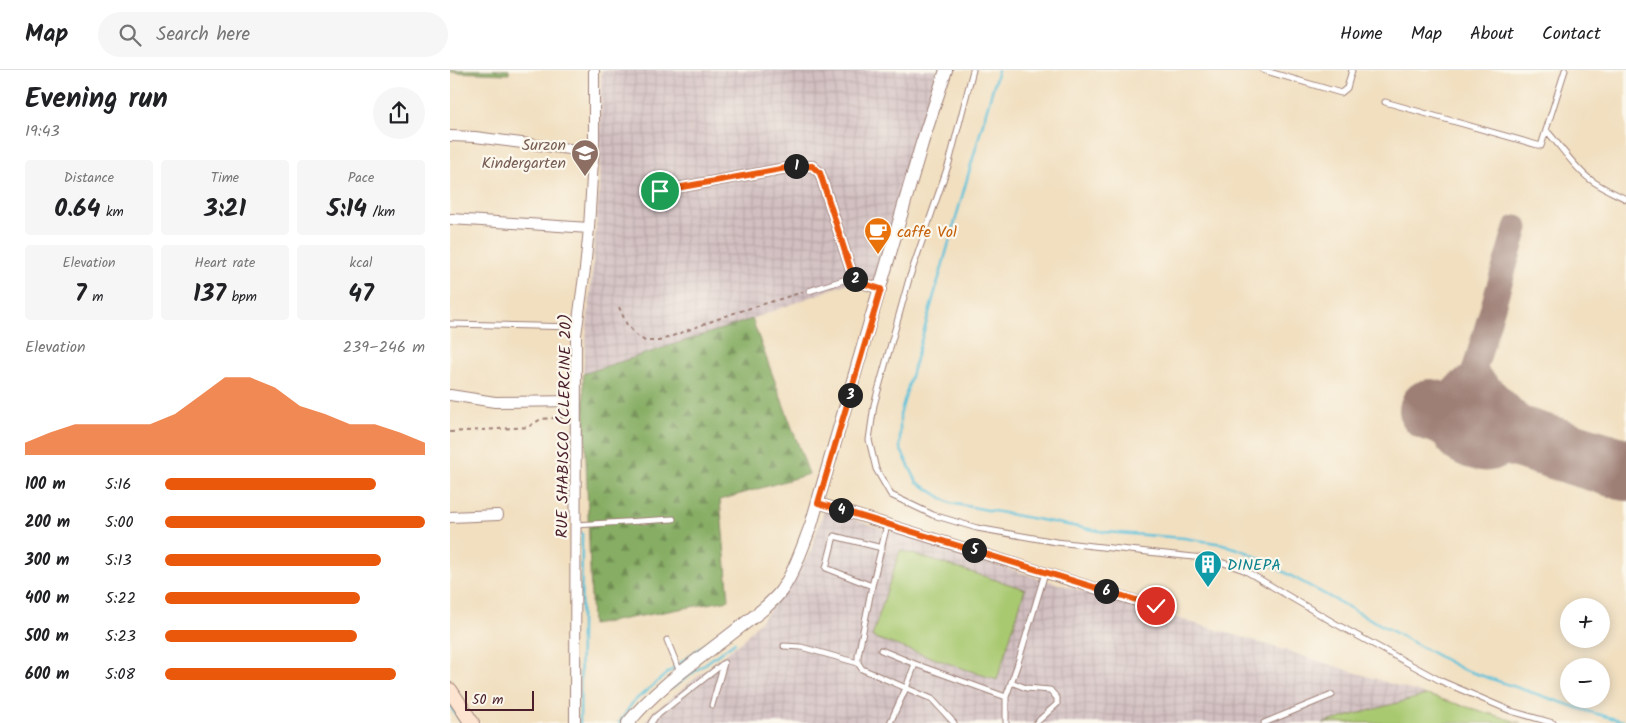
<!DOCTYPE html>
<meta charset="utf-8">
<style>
body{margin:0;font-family:Kalam,sans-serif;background:#f6f6f6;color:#202124;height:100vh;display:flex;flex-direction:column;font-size:19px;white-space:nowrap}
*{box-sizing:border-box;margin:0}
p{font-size:16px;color:#757577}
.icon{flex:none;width:28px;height:28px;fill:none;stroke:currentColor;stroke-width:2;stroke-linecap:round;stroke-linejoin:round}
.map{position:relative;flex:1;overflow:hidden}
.details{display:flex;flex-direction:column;background:#fff;width:450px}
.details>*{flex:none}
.buttons{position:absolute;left:1110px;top:528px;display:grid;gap:10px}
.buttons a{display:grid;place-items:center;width:50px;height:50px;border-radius:50%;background:#fff;box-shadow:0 2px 12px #0003;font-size:25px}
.scale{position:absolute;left:15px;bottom:12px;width:69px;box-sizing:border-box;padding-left:5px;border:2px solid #4a1f2b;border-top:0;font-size:14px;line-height:18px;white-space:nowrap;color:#4a1f2b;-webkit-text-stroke:4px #fbf7ec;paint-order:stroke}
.pin{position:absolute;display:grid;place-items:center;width:42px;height:42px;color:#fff;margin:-21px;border:2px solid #fff;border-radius:50%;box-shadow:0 1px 5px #0007}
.km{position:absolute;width:25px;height:25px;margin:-12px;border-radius:50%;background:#222;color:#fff;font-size:14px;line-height:25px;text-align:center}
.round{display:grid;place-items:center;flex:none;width:52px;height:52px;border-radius:26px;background:#f6f6f6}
.summary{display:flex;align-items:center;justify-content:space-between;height:85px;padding:0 25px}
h1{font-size:28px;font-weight:600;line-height:38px}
.metrics{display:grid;grid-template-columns:repeat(3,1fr);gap:8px;height:85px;padding:5px 25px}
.metrics div{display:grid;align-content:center;border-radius:5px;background:#f6f6f6;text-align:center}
.metrics b{font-size:25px;font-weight:600}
.metrics small{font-size:14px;font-weight:400}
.metrics p{font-size:14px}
.chart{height:140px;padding:10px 25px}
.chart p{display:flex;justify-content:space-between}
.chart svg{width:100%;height:90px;margin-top:5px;fill:#ea580c;opacity:.7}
ul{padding:0 25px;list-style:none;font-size:16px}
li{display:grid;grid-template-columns:80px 60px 1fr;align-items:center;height:38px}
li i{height:12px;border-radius:6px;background:#ea580c}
header{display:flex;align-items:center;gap:30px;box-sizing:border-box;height:70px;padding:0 25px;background:#fff;border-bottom:1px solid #e0e0e0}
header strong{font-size:24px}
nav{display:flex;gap:28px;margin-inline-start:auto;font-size:18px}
.search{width:350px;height:45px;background:#f6f6f6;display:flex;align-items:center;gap:12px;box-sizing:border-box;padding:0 18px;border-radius:28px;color:#757577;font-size:19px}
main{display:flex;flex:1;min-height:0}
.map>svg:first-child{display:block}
.industrial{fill:url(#industrial-grid)}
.green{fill:#a9c971;stroke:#7a744e}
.forest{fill:url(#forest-firs);stroke:#686647}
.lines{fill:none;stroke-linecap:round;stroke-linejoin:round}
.stream{stroke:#5cc1da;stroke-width:2.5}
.taxiway{stroke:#9e7f76;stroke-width:25}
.runway{stroke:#9e7f76;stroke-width:62}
.service-casing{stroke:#9e7f76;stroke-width:7}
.minor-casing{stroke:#9e7f76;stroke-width:12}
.tertiary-casing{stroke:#9e7f76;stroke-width:14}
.secondary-casing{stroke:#9e7f76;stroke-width:16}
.path{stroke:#9e7f76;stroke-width:2;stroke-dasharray:4 4;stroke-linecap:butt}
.service{stroke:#fff;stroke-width:5}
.minor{stroke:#fff;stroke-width:10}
.tertiary{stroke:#fff;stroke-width:12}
.secondary{stroke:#fde4d0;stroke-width:14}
.route-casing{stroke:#fff;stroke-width:10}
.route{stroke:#ea580c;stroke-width:6}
.labels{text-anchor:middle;stroke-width:4.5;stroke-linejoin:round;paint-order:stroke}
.education-label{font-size:16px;fill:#785e54;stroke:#fbf7ec;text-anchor:end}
.food-label{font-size:16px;fill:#c56008;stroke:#fbf7ec;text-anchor:start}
.street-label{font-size:16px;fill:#4a1f2b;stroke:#fbf7ec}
.culture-label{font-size:16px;fill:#0d838f;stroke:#fbf7ec;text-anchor:start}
</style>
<header>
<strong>Map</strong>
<div class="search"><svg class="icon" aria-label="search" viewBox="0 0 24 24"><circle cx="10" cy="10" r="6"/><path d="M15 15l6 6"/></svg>Search here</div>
<nav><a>Home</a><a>Map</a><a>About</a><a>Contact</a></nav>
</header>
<main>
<section class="details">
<div class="summary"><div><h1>Evening run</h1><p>19:43</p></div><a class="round"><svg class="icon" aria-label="share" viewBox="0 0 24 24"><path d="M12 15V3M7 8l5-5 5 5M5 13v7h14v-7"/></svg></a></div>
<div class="metrics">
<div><p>Distance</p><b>0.64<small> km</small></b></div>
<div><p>Time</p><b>3:21</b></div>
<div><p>Pace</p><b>5:14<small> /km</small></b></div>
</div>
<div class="metrics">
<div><p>Elevation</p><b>7<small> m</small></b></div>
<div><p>Heart rate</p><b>137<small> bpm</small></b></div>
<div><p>kcal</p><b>47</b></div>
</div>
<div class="chart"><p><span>Elevation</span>239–246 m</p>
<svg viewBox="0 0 160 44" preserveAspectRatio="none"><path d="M0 44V38L10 33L20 29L30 29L40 29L50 29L60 24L70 15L80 6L90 6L100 11L110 20L120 24L130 29L140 29L150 33L160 38V44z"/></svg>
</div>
<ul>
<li><b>100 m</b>5:16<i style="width:81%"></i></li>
<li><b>200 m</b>5:00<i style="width:100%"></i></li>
<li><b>300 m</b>5:13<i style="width:83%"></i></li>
<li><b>400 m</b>5:22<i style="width:75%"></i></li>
<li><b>500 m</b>5:23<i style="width:74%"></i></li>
<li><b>600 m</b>5:08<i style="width:89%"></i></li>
</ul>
</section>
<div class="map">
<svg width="1176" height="653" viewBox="0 0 1176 653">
<defs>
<pattern id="industrial-grid" width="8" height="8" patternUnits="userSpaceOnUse" patternTransform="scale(1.25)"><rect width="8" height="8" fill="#d2bfc1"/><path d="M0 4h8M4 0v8" fill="none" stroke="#b6a4a6"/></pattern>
<pattern id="forest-firs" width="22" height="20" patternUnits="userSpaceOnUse" patternTransform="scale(1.25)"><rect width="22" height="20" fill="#86ad63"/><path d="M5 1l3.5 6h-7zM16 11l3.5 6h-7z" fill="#708c52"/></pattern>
</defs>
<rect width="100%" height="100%" fill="#fbf7ec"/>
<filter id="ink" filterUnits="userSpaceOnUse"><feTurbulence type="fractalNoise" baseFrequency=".02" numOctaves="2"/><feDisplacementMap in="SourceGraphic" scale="10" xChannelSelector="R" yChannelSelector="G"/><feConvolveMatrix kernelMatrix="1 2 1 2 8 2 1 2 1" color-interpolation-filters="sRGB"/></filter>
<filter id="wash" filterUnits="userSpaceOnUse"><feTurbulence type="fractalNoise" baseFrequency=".0096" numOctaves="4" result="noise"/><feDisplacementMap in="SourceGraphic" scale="20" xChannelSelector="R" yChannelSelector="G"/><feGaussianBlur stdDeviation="1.12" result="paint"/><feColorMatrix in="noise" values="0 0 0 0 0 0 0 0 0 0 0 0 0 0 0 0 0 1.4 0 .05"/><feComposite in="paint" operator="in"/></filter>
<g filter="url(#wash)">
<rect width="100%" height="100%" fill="#f1dfc0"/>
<!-- industrial -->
<path class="industrial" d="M151,0H487L426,212L411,208L302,249L133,304L149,123Z
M374,440L585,507L802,570L977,625L873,653H194L202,643L292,571L316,544L360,483Z"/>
<!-- green -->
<path class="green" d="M450,480L575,519L547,610L422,567Z
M977,625L1071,653H873Z"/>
<!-- forest -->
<path class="forest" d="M0,0H59V4L0,2Z
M302,249L359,404L270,430L279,530L142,555L133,304Z"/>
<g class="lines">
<!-- stream -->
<path class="stream" d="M548,0L450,345V378L467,412L500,433L655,462L734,468L773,474L799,483L1012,599L1140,642L1176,652
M228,595L282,553L291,549
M222,618L285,572
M0,636L12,653
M130,653L132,463
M169,653L183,632L226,596"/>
<!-- taxiway -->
<path class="taxiway" d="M1010,349L1066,158
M1093,375C1086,374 1080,373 1073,375C1052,381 1046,395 1019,386C1014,384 1006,381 1002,377C995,370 992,354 992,344C992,328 1012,305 1029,307L1100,377"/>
<!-- runway -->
<path class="runway" d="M980,340L1176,400"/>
</g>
</g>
<g filter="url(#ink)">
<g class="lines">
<!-- service casing -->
<g class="service-casing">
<path id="service" d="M523,0L499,93L459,209L424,335L419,370L426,399L441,425L483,445L527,458L606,472L762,489L794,500L886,554L991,611L1061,641L1103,653
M813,0L891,23L897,18L902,0
M935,32L1091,76L1115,0
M1096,60C1110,75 1125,99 1141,110C1152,118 1164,123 1176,129
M359,221L403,207
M0,254L127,257
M126,455L223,449
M437,455L422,516L408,586V593L412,599L456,618L440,653
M422,516L376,498L384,466L432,478
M217,570L230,602
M334,576L351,577L408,593
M431,580L465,594
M561,612L576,618L600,620L607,628V634L586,653
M201,653L205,647L274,593L262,635
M504,653L482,629L456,618L465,594L556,627
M556,653V627L567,596L595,503
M814,653L882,625"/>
</g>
<!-- minor casing -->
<g class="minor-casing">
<path id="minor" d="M0,66L25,67L143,82
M210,121L342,97L362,96L370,103L403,207L412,213L431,219
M1,149L139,158
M0,325L45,332L126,331
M368,433L706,537
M0,447L48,445
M125,653L126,265L135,199L139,158L144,73V0"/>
</g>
<!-- tertiary casing -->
<g class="tertiary-casing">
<path id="tertiary" d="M178,653C207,617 248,590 285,561C300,549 319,537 331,521C345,501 352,478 361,455L472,73L496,0"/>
</g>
<!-- secondary casing -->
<g class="secondary-casing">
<path id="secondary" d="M0,620L22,653"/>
</g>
<!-- path -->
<path class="path" d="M169,237L177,255L186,265L195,271H209L281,244L353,222
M0,362L78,357L91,349L116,347"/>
<!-- service -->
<use href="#service" class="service"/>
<!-- minor -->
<use href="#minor" class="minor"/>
<!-- tertiary -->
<use href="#tertiary" class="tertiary"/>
<!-- secondary -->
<use href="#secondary" class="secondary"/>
</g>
</g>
<g class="lines" filter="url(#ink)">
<!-- route casing -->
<g class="route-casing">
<path id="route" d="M210,121L342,97L362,96L370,103L403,207L412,213L431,219L368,433L706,536"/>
</g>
<!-- route -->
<use href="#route" class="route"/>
</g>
<!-- icons -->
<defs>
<g id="school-pin" transform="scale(1.4375)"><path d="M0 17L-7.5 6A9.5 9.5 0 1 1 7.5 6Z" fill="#8d6e63" stroke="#fbf7ec"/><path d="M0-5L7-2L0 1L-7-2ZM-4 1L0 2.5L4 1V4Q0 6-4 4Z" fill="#fff"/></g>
<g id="cafe-pin" transform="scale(1.4375)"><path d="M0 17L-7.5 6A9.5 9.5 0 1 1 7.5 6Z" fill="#e8710a" stroke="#fbf7ec"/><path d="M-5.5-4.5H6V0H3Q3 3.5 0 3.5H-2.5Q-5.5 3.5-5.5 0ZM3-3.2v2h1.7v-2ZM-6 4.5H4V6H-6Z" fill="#fff"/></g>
<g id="building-pin" transform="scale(1.4375)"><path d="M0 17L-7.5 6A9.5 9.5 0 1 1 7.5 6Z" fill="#0f9aa8" stroke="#fbf7ec"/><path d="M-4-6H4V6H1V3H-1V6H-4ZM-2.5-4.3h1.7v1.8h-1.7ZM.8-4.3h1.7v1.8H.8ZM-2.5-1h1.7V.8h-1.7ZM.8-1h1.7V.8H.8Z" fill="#fff"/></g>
</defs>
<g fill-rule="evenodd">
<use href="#school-pin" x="135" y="83"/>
<use href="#cafe-pin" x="428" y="161"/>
<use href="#building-pin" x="758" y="494"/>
</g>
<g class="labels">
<!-- education labels -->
<g class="education-label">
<text x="116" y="80">Surzon<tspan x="116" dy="18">Kindergarten</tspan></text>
</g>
<!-- food labels -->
<g class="food-label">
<text x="447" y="167">caffe Vol</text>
</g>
<!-- street labels -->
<g class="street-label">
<text transform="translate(113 356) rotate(-89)" y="6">RUE SHABISCO (CLERCINE 20)</text>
</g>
<!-- culture labels -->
<g class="culture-label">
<text x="777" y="500">DINEPA</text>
</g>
</g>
</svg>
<div class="buttons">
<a>+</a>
<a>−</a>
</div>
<div class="scale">50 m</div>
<div class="pin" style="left:210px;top:121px;background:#1e9e55"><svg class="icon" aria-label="arrive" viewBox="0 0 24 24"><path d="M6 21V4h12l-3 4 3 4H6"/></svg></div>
<div class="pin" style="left:706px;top:536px;background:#d93025"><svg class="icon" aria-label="check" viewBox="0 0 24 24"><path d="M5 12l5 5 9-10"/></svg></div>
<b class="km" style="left:346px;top:96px">1</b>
<b class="km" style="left:405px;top:209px">2</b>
<b class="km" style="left:400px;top:325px">3</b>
<b class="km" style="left:391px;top:440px">4</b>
<b class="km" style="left:524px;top:480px">5</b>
<b class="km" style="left:656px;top:521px">6</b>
</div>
</main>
